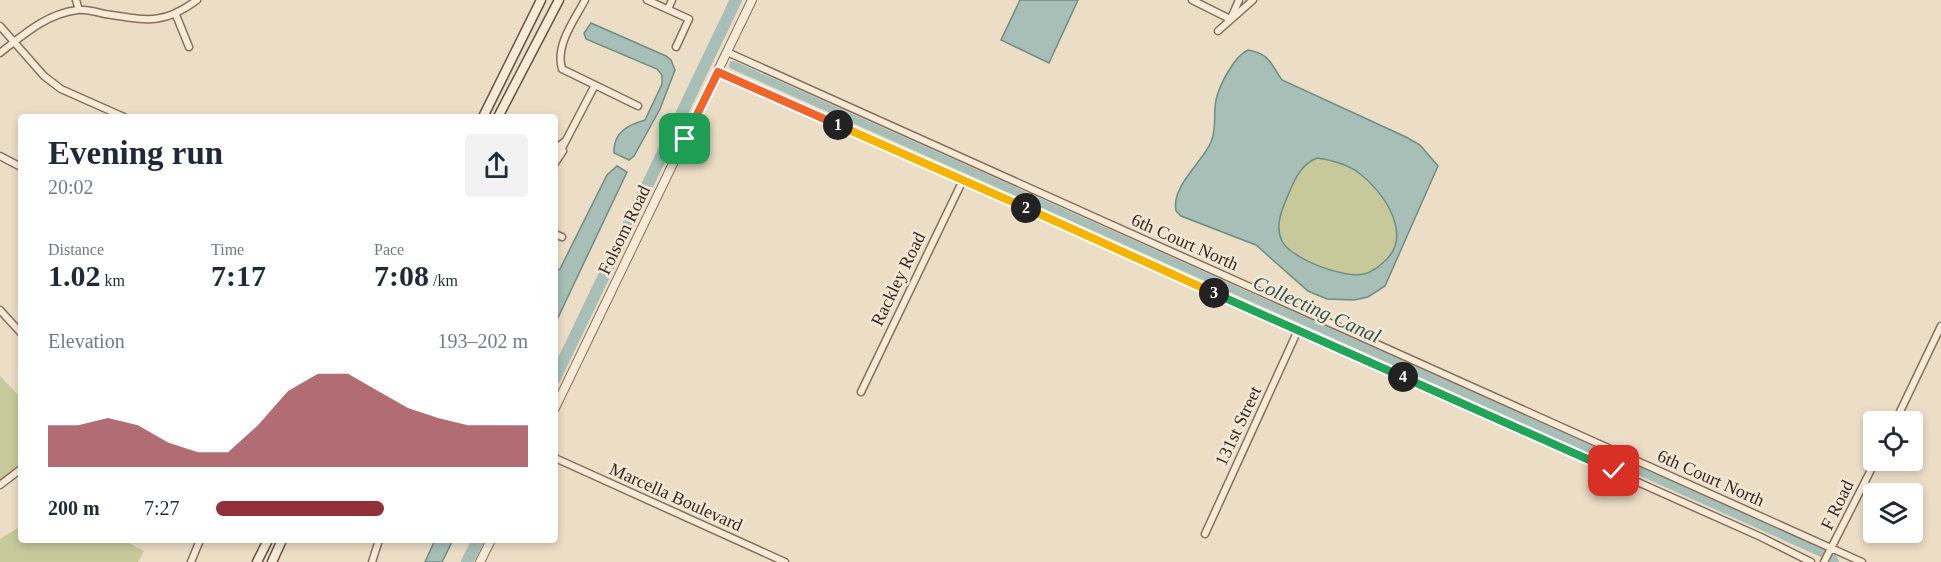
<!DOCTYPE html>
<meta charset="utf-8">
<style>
body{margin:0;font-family:Georgia,serif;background:#f2f2f3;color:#1f2937;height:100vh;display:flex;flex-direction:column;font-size:22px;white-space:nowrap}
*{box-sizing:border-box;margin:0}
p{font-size:20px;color:#747a83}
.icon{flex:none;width:33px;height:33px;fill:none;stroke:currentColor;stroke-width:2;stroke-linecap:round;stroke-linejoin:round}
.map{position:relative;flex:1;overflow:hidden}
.side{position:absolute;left:18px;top:114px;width:540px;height:429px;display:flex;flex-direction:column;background:#fff;border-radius:6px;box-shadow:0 3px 9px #0003}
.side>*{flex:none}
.fabs{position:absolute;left:1863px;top:411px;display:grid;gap:12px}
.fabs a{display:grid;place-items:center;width:60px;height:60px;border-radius:6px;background:#fff;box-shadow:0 3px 9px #0003;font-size:30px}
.pin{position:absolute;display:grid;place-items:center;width:51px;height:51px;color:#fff;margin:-26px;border-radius:12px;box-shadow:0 3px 9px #0006}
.km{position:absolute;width:30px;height:30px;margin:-15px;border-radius:50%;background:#222;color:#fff;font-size:16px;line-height:30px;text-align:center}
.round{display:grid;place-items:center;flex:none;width:63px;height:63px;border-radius:6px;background:#f2f2f3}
.head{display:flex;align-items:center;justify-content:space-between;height:102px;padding:0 30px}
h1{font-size:33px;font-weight:800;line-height:45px}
.metrics{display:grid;grid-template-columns:repeat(3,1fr);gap:9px;height:102px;padding:6px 30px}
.metrics div{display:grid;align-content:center}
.metrics b{font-size:30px;font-weight:800}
.metrics small{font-size:16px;font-weight:400}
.metrics p{font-size:16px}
.chart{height:168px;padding:12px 30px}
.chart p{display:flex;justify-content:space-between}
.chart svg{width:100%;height:108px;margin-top:6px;fill:#913039;opacity:.7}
ul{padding:0 30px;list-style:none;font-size:20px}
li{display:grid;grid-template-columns:96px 72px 1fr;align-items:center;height:45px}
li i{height:15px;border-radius:8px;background:#913039}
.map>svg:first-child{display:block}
.green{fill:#c8c99a}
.water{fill:#a7bfb6;stroke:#6e8d83;stroke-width:1.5;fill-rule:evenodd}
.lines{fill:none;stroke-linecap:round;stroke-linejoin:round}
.canal{stroke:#a7bfb6;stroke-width:8}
.river{stroke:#a7bfb6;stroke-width:12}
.minor-casing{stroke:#866f5c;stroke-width:9}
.tertiary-casing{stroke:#866f5c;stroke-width:10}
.secondary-casing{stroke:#685040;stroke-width:11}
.minor{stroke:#f7ebd8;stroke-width:6}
.tertiary{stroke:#f7ebd8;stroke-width:8}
.secondary{stroke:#f7ebd8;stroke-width:8}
.split-1-casing{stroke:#fff;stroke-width:12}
.split-2-casing{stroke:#fff;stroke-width:12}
.split-3-casing{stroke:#fff;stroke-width:12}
.split-4-casing{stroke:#fff;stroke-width:12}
.split-5-casing{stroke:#fff;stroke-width:12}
.split-1{stroke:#f0652b;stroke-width:8}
.split-2{stroke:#f5b400;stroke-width:8}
.split-3{stroke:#f5b400;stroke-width:8}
.split-4{stroke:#22a559;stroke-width:8}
.split-5{stroke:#22a559;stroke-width:8}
.labels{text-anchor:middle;stroke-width:5;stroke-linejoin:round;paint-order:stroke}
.street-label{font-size:18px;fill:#37291f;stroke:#f3e8d5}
.water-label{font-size:20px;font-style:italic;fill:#305650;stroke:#f3e8d5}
</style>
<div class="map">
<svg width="1941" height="562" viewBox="0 0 1941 562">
<rect width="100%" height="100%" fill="#ecddc6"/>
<!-- green -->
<path class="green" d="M1317,158C1331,160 1347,164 1359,173C1383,191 1412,233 1387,259C1381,265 1373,272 1364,274C1345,279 1291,259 1282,241C1274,225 1282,207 1289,193C1295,178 1302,165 1317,158Z
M0,376L21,398V465L0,480Z
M21,526V540H123L144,551L138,562H0V539Z"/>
<!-- water -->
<path class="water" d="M1020,0H1078L1049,63L1001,40Z
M591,23L666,56L671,60L675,70L660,109L634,156L629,160L614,153C613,132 628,125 645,120L662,84V75L657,69L586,39L584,33Z
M1248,50C1271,54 1271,65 1282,80L1406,137L1420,145L1438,166L1385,286L1368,297L1354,300L1327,299L1308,291L1256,245L1181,216L1176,211C1171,186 1202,163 1211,142C1217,128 1213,114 1216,100C1219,86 1234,56 1248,50ZM1317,158C1331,160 1347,164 1359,173C1383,191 1412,233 1387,259C1381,265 1373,272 1364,274C1345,279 1291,259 1282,241C1274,225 1283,207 1289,193C1295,178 1302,164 1317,158Z
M617,166L627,172L555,324V271L560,269L607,175Z
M435,540H453L442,562H425Z"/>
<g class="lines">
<!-- canal -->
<path class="canal" d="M733,65L1822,553
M1833,558L1835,562"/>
<!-- river -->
<path class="river" d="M555,378L736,0
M467,562L478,540"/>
<!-- minor casing -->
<g class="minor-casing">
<path id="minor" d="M76,0L79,10
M585,0C574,21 555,45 562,69L595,85
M647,0L689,19L676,47
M1192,0L1230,19
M668,9L672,0
M176,15L189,47
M1231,18L1239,0
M0,26L44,76L61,89L124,117
M1218,31L1253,0
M727,52L1862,562
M0,53C23,35 46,14 77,10C86,9 96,12 105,14C146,20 162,26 197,0
M718,72L1761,537L1811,562
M555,149L564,142
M0,156L21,167
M555,156L561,150L595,85L638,106
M555,163L563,151
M555,234L562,237
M0,310L21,333
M861,392L963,180
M1895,422L1941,326
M555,458L785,562
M0,485L21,469
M1205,534L1298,330
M191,562L200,540
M372,562L379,540
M1824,562L1876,460"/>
</g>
<!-- tertiary casing -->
<g class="tertiary-casing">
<path id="tertiary" d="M555,408L752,0
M480,562L491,540"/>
</g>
<!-- secondary casing -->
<g class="secondary-casing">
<path id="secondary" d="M483,117L541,0
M498,117L559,0
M257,562L268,540
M272,562L282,540"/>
</g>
<!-- minor -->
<use href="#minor" class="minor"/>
<!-- tertiary -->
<use href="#tertiary" class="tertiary"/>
<!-- secondary -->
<use href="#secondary" class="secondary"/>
</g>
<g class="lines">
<!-- split-1 casing -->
<g class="split-1-casing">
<path id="split-1" d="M685,139L718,72L838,125"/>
</g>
<!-- split-2 casing -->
<g class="split-2-casing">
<path id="split-2" d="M838,125L1026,208"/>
</g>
<!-- split-3 casing -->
<g class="split-3-casing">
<path id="split-3" d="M1026,208L1214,293"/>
</g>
<!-- split-4 casing -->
<g class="split-4-casing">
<path id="split-4" d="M1214,293L1403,377"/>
</g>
<!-- split-5 casing -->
<g class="split-5-casing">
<path id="split-5" d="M1403,377L1614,471"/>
</g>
<!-- split-1 -->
<use href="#split-1" class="split-1"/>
<!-- split-2 -->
<use href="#split-2" class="split-2"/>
<!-- split-3 -->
<use href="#split-3" class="split-3"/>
<!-- split-4 -->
<use href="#split-4" class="split-4"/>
<!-- split-5 -->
<use href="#split-5" class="split-5"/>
</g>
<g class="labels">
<!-- street labels -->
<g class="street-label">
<text transform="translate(624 230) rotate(-64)" y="6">Folsom Road</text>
<text transform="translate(1185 242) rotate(24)" y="6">6th Court North</text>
<text transform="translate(898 279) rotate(-64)" y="6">Rackley Road</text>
<text transform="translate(1238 426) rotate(-65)" y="6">131st Street</text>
<text transform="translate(1711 478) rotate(24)" y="6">6th Court North</text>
<text transform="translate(676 497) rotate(24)" y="6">Marcella Boulevard</text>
<text transform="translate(1837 505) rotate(-64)" y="6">F Road</text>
</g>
<!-- water labels -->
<g class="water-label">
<text transform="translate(1317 309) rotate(24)" y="7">Collecting Canal</text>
</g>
</g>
</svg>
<div class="fabs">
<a><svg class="icon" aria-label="locate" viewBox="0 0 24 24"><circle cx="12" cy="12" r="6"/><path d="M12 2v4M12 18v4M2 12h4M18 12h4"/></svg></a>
<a><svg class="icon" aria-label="layers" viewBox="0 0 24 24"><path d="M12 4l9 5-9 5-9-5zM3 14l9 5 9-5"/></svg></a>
</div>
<div class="pin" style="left:685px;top:139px;background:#1e9e55"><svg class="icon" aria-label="arrive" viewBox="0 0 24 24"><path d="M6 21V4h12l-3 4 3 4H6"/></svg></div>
<div class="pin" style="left:1614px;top:471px;background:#d93025"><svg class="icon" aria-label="check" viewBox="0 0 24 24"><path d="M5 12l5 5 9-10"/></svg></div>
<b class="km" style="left:838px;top:125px">1</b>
<b class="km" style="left:1026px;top:208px">2</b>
<b class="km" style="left:1214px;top:293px">3</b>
<b class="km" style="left:1403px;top:377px">4</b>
<section class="side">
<div class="head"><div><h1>Evening run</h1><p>20:02</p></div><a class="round"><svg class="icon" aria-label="share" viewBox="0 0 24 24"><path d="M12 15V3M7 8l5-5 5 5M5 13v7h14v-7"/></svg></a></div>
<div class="metrics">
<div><p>Distance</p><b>1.02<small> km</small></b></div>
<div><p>Time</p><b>7:17</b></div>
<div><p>Pace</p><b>7:08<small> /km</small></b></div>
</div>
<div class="chart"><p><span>Elevation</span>193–202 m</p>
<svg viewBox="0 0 160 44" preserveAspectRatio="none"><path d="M0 44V27L10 27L20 24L30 27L40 34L50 38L60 38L70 27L80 13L90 6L100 6L110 13L120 20L130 24L140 27L150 27L160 27V44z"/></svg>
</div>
<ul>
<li><b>200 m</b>7:27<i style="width:54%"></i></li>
</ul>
</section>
</div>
